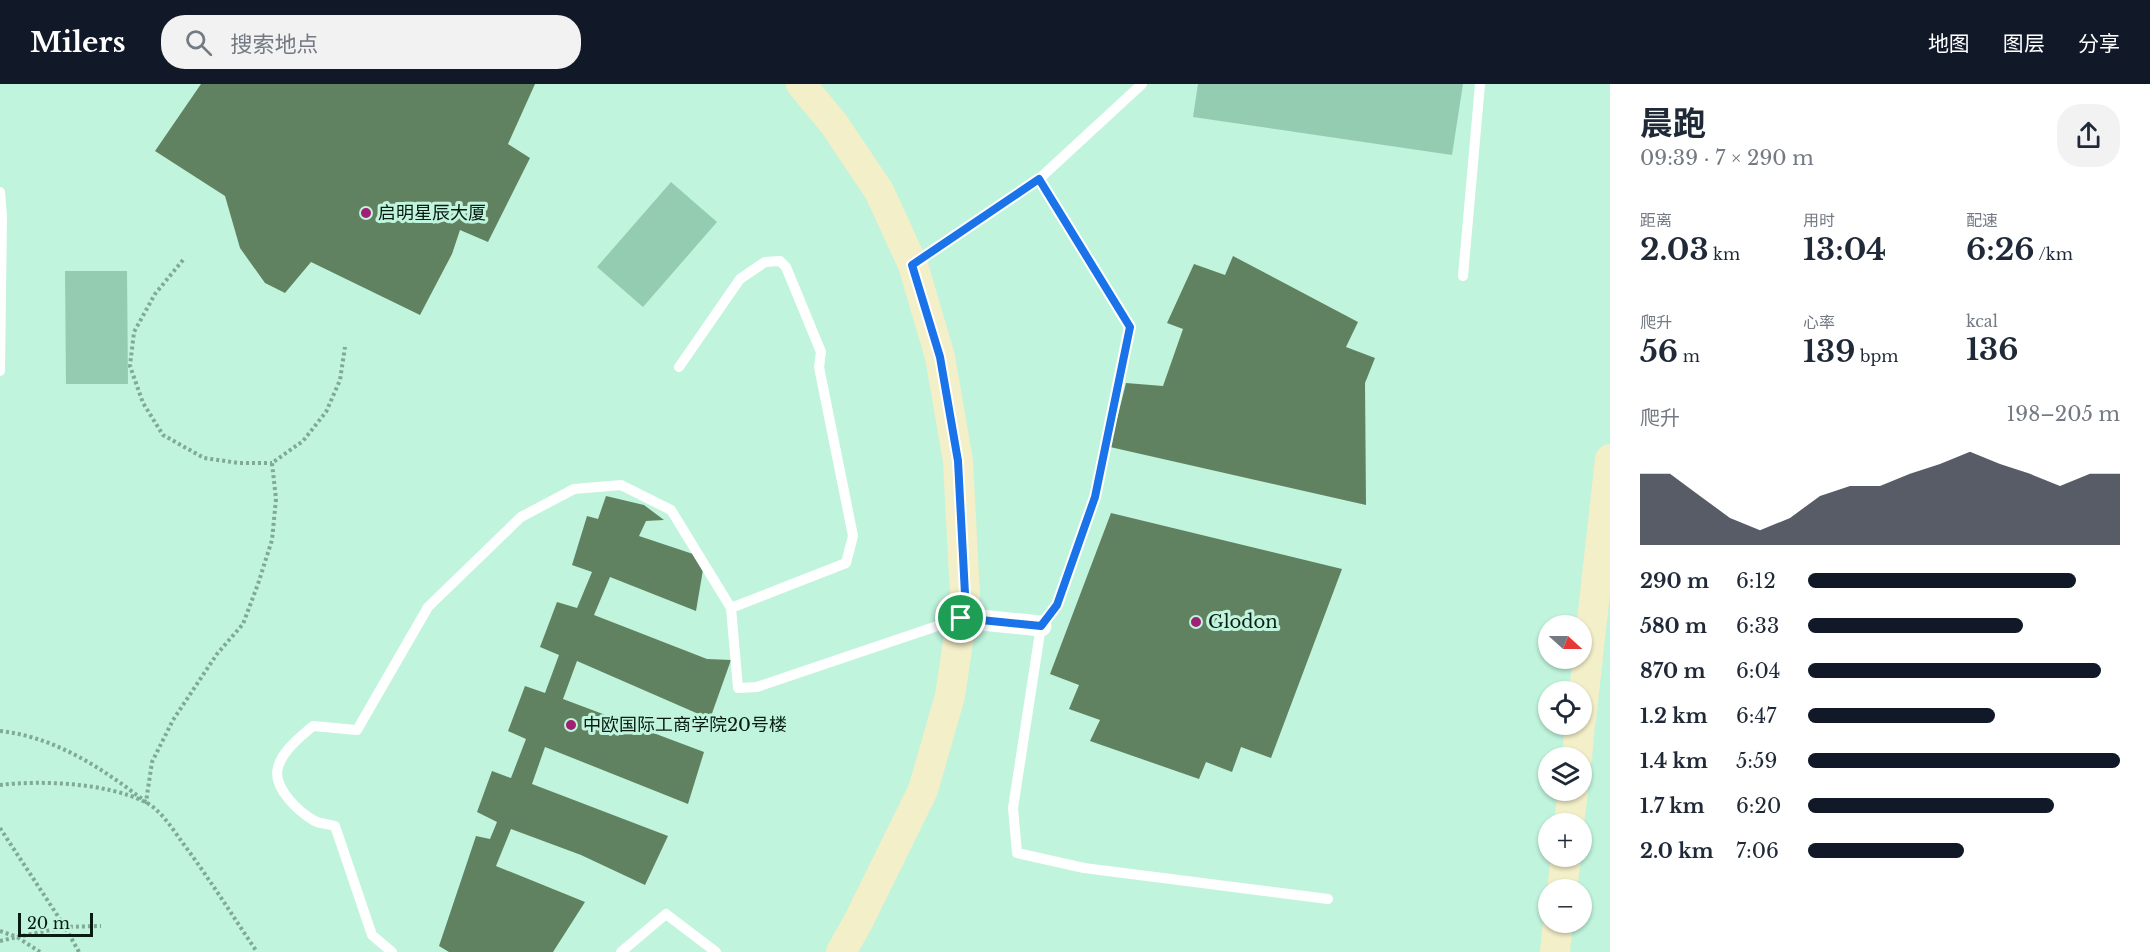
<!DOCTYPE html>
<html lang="zh">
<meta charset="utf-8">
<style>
body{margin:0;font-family:"Libre Baskerville","Noto Sans SC",serif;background:#f2f2f3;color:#1f2937;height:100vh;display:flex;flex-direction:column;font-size:22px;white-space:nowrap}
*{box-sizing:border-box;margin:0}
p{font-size:20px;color:#747a83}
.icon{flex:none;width:33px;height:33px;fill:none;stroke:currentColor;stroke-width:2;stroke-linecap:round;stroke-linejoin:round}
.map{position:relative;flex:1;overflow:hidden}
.drawer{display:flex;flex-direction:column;background:#fff;width:540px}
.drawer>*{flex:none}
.needle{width:39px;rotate:111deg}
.fabs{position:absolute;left:1538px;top:531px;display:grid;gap:12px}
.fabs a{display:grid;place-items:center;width:54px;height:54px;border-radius:50%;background:#fff;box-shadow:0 2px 4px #0004;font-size:30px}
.scale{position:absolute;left:18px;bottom:15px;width:75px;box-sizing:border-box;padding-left:6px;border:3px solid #081c14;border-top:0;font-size:16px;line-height:21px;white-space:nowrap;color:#081c14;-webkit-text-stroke:4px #c0f4dc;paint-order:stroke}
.pin{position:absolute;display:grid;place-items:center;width:51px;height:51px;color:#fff;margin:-26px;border:3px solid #fff;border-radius:50%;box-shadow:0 2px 6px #0007}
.round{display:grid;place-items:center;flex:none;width:63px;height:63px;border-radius:24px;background:#f2f2f3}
.headline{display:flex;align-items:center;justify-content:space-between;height:102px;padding:0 30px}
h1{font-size:33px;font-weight:700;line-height:45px}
.metrics{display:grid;grid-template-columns:repeat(3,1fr);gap:9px;height:102px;padding:6px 30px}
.metrics div{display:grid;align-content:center}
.metrics b{font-size:30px;font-weight:700}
.metrics small{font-size:16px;font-weight:400}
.metrics p{font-size:16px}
.chart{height:168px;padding:12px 30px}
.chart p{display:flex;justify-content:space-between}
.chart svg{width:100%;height:108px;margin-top:6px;fill:#111827;opacity:.7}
ul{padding:0 30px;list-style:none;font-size:20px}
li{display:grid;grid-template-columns:96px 72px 1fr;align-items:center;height:45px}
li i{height:15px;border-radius:8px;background:#111827}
header{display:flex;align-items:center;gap:36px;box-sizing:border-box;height:84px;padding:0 30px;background:#111827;color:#fff}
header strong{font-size:28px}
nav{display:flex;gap:33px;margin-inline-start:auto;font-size:21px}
.search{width:420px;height:54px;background:#f2f2f3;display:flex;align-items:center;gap:15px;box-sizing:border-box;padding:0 21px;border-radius:24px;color:#747a83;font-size:22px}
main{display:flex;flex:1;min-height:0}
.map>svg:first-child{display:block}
.pitch{fill:#94ccb2}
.building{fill:#618260}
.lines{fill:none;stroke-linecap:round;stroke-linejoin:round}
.path{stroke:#80a996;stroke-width:4;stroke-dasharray:3 3;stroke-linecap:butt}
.lane{stroke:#fff;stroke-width:10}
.street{stroke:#fff;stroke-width:21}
.secondary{stroke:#f3efc8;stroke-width:30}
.route-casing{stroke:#fff;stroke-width:12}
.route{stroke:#1a73e8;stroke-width:8}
.poi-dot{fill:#9f2176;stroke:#c0f4dc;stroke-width:2}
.labels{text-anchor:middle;stroke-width:6;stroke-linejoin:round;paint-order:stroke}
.poi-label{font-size:18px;fill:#081c14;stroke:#c0f4dc;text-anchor:start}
</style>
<header>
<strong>Milers</strong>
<div class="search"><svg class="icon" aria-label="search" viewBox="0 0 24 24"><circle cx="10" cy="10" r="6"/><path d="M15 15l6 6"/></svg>搜索地点</div>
<nav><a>地图</a><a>图层</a><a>分享</a></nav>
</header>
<main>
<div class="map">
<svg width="1610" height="868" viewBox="0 0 1610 868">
<rect width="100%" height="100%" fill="#c0f4dc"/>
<!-- pitch -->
<path class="pitch" d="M1198,0H1463L1452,71L1193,33Z
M671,98L717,138L643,223L597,183Z
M65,187H127L128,300H66Z"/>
<!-- building -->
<path class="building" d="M201,0H535L508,60L530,74L488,158L460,146L452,170L420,231L311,178L285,209L265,199L240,164L225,112L155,67Z
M1233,172L1358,238L1346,263L1375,274L1365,299L1366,421L1110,363L1126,299L1163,302L1183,245L1167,239L1194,180L1225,191Z
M606,412L644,421L664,436L646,437L639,452L705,474L696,527L610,493L594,531L707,575L731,576L710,635L577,577L563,615L704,668L688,720L545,663L532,700L668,752L645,801L581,771L511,745L496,782L585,818L553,868H449L439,862L476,752L490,755L497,738L477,728L492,687L511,694L526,655L508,647L525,602L545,609L559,571L540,563L557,518L577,524L592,488L572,481L587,432L598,435Z
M1111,429L1342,485L1271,674L1241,663L1232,688L1206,678L1199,695L1090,657L1100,636L1069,625L1079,601L1050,590Z"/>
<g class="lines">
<!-- path -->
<path class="path" d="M183,176L155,210L134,248L130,282L143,319L163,351L204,374L239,379H272
M0,647C56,653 103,685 146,718L152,678L173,636L217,570L243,540L258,500L272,456L276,415L272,379L303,357L326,328L340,296L345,263
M0,701C42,696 107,699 145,718C160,725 172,744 182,758C209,794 232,831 257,868
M0,744L65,843L79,868
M0,847L17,853L65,843L101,842
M0,857L17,853L40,868"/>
<!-- lane -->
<path class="lane" d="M1039,95L1129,243L1095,413L1057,521L1041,542L1013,724L1017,769L1084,784L1328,815
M0,108L2,133L0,287
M915,179L1039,95L1142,0
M1463,192L1480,0
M679,283L740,195L765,178L780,177L786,183L821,268L819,283L853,452L846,479L731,524
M392,868L372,851L335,742C328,740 319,740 313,736C298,727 277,707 277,689C278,670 300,653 313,642L357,646L428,523L521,433L574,405L621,401L671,426L731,524L738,604L757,603L958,535
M621,868L666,830L716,868"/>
<!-- street -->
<path class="street" d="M961,534L1041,542"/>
<!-- secondary -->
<path class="secondary" d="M801,0L834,40L879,107L913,181L940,273L958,377L965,510L950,612L923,706L857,840L841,868
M1581,635L1610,375
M1577,674L1580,640
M1569,740L1573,706
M1562,806L1566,772
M1555,868L1558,838"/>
</g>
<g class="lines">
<!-- route casing -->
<g class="route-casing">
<path id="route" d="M1039,95L1130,243L1095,413L1057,521L1041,542L961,534L965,510L958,377L940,273L912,181Z"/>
</g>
<!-- route -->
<use href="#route" class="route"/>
</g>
<!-- markers -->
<g class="poi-dot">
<circle cx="366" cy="129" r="6"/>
<circle cx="1196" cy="538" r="6"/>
<circle cx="571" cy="641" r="6"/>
</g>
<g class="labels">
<!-- poi labels -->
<g class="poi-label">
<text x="378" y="135">启明星辰大厦</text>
<text x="1208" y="544">Glodon</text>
<text x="583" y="647">中欧国际工商学院20号楼</text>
</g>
</g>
</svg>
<div class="fabs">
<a><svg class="needle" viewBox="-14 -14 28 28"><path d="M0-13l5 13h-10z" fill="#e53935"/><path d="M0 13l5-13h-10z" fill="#747a83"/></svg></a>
<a><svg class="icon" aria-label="locate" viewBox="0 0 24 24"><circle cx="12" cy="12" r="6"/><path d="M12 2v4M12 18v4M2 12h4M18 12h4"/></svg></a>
<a><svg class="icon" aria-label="layers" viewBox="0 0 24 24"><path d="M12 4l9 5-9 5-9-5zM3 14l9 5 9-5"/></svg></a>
<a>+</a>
<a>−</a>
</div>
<div class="scale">20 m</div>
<div class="pin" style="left:961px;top:534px;background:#1e9e55"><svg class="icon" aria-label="arrive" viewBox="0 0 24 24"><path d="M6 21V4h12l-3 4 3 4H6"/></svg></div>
</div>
<section class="drawer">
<div class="headline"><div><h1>晨跑</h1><p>09:39 · 7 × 290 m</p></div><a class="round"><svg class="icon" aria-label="share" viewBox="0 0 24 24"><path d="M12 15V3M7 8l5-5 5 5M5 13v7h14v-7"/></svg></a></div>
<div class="metrics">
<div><p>距离</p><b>2.03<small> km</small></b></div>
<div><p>用时</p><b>13:04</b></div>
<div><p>配速</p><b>6:26<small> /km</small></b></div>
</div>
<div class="metrics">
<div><p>爬升</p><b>56<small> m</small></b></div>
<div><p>心率</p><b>139<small> bpm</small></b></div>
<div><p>kcal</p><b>136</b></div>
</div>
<div class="chart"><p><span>爬升</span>198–205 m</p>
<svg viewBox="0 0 160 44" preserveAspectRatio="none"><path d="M0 44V15L10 15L20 24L30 33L40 38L50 33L60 24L70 20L80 20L90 15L100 11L110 6L120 11L130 15L140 20L150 15L160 15V44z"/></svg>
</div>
<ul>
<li><b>290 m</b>6:12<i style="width:86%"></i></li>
<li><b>580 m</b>6:33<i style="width:69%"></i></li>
<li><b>870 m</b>6:04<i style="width:94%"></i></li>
<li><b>1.2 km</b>6:47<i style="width:60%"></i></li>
<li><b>1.4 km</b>5:59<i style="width:100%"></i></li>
<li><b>1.7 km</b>6:20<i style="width:79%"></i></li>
<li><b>2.0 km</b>7:06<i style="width:50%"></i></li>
</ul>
</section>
</main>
